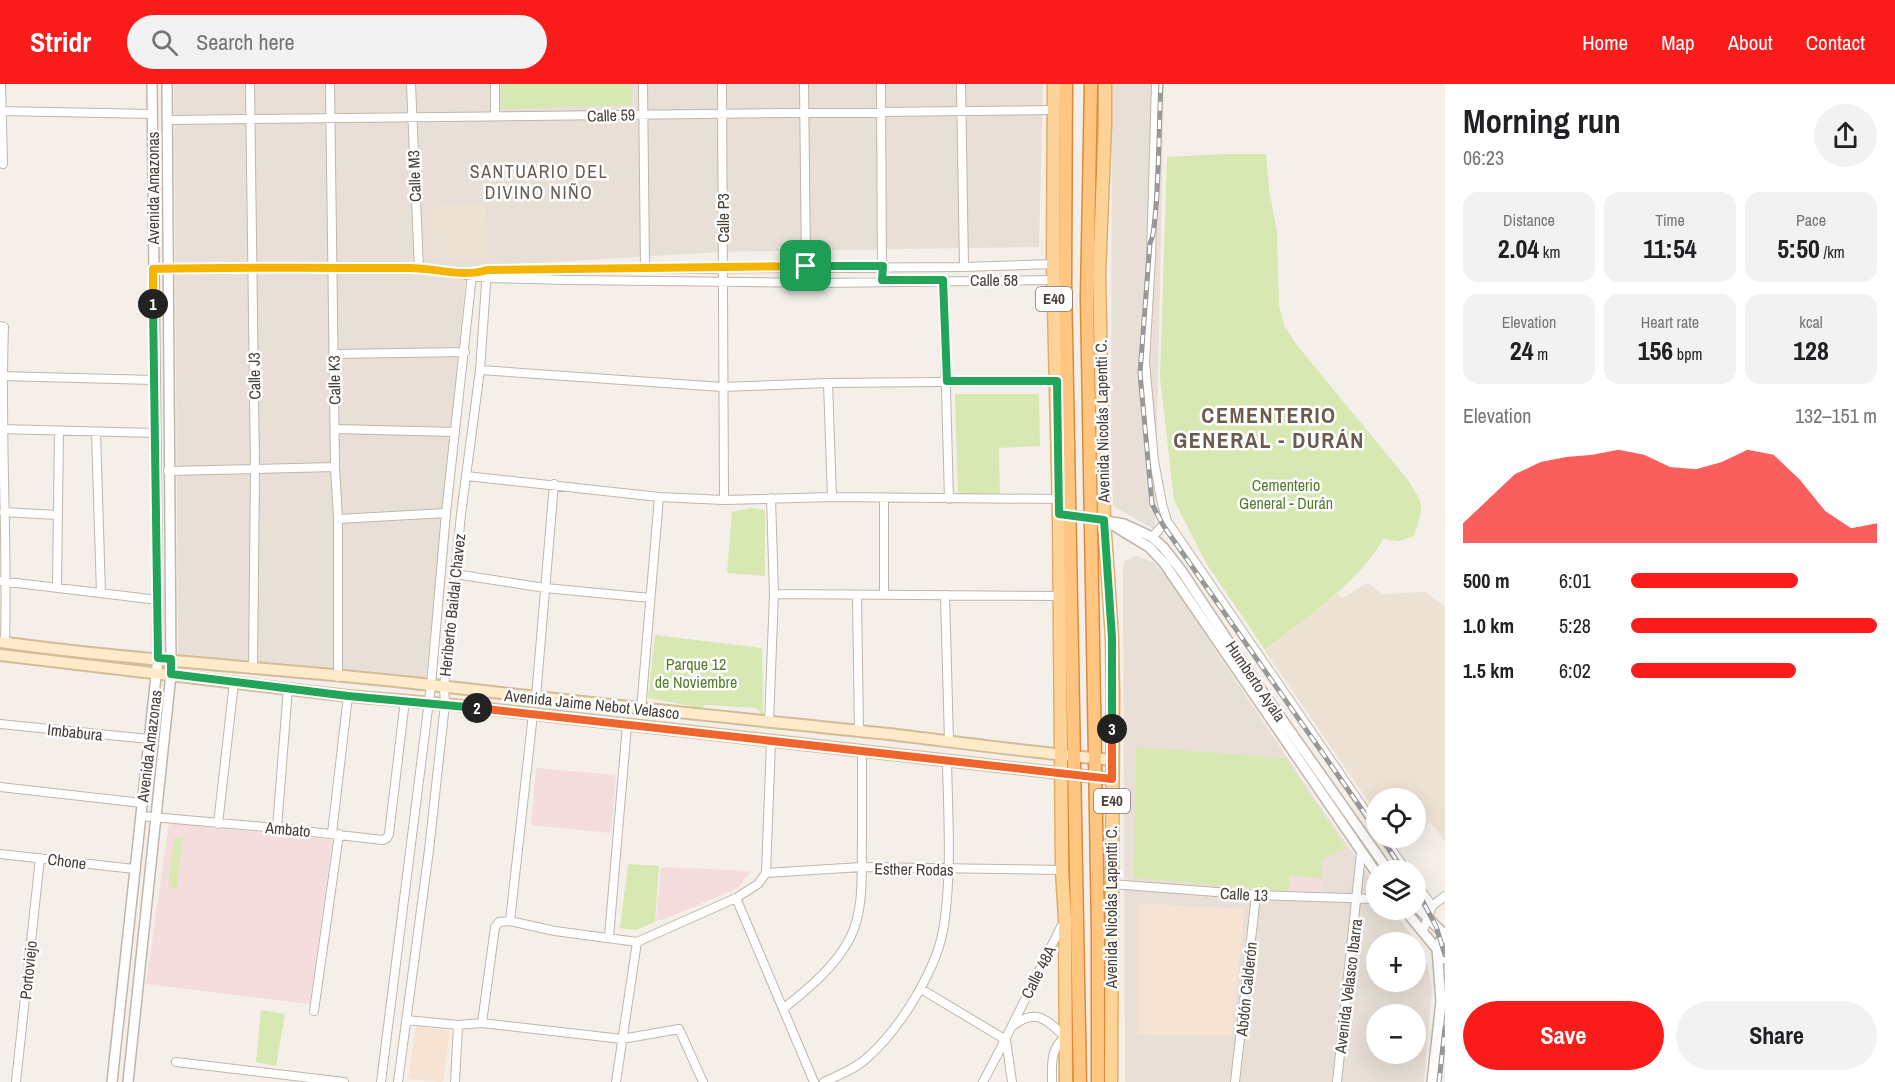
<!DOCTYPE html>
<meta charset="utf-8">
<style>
body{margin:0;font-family:"Archivo Narrow",sans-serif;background:#f2f2f2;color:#202124;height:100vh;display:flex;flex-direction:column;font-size:22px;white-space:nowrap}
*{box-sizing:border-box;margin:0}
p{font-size:20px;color:#757577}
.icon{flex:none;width:33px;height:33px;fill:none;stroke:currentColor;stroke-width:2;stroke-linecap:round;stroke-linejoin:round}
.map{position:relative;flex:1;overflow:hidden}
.side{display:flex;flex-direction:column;background:#fff;width:450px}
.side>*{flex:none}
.fabs{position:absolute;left:1366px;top:704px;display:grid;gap:12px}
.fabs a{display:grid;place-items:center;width:60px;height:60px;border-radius:50%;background:#fff;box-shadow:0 6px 24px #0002;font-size:30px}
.pin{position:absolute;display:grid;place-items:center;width:51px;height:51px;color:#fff;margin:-26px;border-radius:12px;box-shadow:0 3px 9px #0006}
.km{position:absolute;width:30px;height:30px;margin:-15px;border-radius:50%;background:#222;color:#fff;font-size:16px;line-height:30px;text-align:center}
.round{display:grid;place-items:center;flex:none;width:63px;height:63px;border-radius:32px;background:#f2f2f2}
.summary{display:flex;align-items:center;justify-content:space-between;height:102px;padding:0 18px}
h1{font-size:33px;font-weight:700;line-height:45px}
.figures{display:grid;grid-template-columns:repeat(3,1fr);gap:9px;height:102px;padding:6px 18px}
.figures div{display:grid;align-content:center;border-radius:15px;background:#f2f2f2;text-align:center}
.figures b{font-size:26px;font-weight:700}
.figures small{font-size:16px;font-weight:400}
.figures p{font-size:16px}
.chart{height:168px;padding:12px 18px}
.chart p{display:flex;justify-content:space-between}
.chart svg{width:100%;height:108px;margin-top:6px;fill:#fa1c1a;opacity:.7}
.button{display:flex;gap:12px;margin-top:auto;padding:12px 18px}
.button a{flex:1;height:69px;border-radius:36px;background:#fa1c1a;color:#fff;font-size:24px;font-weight:700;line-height:69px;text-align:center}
.button a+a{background:#f2f2f2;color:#202124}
ul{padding:0 18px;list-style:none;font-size:20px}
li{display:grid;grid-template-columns:96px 72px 1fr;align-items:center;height:45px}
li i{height:15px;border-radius:8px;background:#fa1c1a}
header{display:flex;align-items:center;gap:36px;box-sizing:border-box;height:84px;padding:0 30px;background:#fa1c1a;color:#fff}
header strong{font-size:28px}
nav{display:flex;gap:33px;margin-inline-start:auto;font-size:21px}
.search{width:420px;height:54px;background:#f2f2f2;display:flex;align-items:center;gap:15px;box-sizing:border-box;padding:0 21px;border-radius:33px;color:#757577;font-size:22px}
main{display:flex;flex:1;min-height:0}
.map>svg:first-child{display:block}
.residential{fill:#e8e0d7;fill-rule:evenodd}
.commercial{fill:#f6e3d4}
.education{fill:#ede2d3}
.medical{fill:#f5dcdd}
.green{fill:#d8e8b2}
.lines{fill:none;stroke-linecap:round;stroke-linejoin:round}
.minor-casing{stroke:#c0b6ab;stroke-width:10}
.tertiary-casing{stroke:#c0b6ab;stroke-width:12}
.secondary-casing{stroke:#d4bc99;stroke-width:14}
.primary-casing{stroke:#e4ad67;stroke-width:15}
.trunk-casing{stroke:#de8a39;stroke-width:15}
.minor{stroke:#fff;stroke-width:8}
.tertiary{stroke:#fff;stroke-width:9}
.secondary{stroke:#ffeac9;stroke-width:10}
.primary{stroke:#fed398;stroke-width:12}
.trunk{stroke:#fec681;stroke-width:12}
.rail-casing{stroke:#989898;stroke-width:5}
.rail{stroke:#fff;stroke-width:3;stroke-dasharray:9;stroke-linecap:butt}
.split-1-casing{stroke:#fff;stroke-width:12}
.split-2-casing{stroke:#fff;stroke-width:12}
.split-3-casing{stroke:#fff;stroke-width:12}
.split-4-casing{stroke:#fff;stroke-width:12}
.split-1{stroke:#f5b400;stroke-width:8}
.split-2{stroke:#22a559;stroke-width:8}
.split-3{stroke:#f0652b;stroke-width:8}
.split-4{stroke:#22a559;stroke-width:8}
.labels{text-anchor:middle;stroke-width:5;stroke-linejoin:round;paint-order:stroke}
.shield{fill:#fff;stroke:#7f7973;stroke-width:1.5}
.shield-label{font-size:15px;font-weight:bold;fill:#483f37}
.street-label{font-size:16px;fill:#483f37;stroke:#fff}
.park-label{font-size:16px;fill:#547b2a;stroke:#fff}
.neighbourhood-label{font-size:18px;letter-spacing:1.5px;fill:#6b5b4e;stroke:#fff}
.district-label{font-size:22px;font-weight:bold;letter-spacing:1.5px;fill:#6b5b4e;stroke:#fff}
</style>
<header>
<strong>Stridr</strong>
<div class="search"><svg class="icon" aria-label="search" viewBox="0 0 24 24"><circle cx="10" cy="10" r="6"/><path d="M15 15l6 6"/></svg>Search here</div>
<nav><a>Home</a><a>Map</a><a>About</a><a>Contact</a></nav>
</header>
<main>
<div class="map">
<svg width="1445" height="998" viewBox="0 0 1445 998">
<rect width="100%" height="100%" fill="#f4efe9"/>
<!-- residential -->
<path class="residential" d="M174,0H1043L1039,163L720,168L467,183L426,594L178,573Z
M1112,0H1164L1155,446L1113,422L1111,352Z
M1136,472L1153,478L1168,495L1319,721L1377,803V825H1393L1412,853L1415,858H1377V897H1416V860L1428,883L1432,905L1424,998H1125L1123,482L1125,477ZM1377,930H1416V969H1377Z"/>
<!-- commercial -->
<path class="commercial" d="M1138,819L1245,825L1232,951L1138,950Z
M416,942L450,947L443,998L408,995Z"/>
<!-- education -->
<path class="education" d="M486,120L489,174H433L431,123Z
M1368,499L1383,510L1426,508L1445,523V758L1431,738L1416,748V714H1377V730L1265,567L1337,510L1342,514Z"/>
<!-- medical -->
<path class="medical" d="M536,684L616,691L611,749L531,741Z
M169,739L332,756L310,920L146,900Z
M661,783L751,787L738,804L665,835L656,837Z
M1290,792L1321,796L1322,810L1289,808Z"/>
<!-- green -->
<path class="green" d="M501,0H631L632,21L501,25Z
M1223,70H1266L1269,105L1277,148L1279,221L1284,241L1296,260L1408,396C1425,423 1424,421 1414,452L1399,457L1383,455C1360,498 1303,536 1265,566L1206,479L1174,416L1160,294L1167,73Z
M955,310H1039L1040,362L999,364L1000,413H958Z
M752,424L765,426V492L727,489L732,428Z
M655,551L762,564L763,631L756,624L704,621L702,624L648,614Z
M1136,663L1285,674L1346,764L1321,775L1322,794L1289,791L1288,807L1134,794Z
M174,754L182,755L177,804L168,803Z
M628,780L659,782L655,838L636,846L620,844Z
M261,926L285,930L276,982L256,978Z"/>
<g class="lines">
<!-- minor casing -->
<g class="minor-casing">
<path id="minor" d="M1,0L3,80
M250,0L255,385L253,585
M330,0L335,383L338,435V593
M411,0L419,184
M495,0V32
M643,0L645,184
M722,0L724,416
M804,0L806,182
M881,0L882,197
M961,0L964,183
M1156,0L1151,172L1145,278L1154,377L1162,420L1167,437L1377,744
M1,27L152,30
M168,36L1053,26
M153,185L253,183L419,184L488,194L568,196L823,199L1053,196
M482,188L487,186L964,183L1053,180
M943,196L949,415
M0,242L4,243C0,348 8,453 5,559
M334,270L465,268
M480,286L722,303L828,299L1057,297
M0,292L154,296
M828,299L832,413
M0,345L155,349
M335,345L455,348
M96,348L101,509
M168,387L335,383
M466,392L659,413L724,416L832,413L1059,415
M4,428L57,431
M338,435L446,429
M1152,453L1167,437
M455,490L545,504L650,514
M0,497L158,516
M57,502L59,347
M774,510L1060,512
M884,511V414
M945,511L949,657
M857,512L859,648
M536,613L554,400
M641,626L659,413
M769,638L774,510L771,414
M0,640L149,655
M0,703L142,719
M141,732L277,744L383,756L387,754L389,750L405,616
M218,740L234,598
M277,744L288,604
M332,749L348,612
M1383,753L1406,786
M0,770L134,785
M766,789L861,783L1062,786
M1416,799L1432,822
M1111,800L1256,811L1377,815
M736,814L814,998
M510,837L533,630
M1423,847L1432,822L1445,812
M609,853L627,641
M921,905L1006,956L1012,998
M784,924C808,905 835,883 850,854C865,825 861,787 862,755C862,726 862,696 862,667
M314,927L339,750
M406,936L458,941L482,939L622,955L679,945L703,998
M482,939L495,843L499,838L510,837L555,847L637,858L736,814L758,800L766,789L771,657
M1014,941C1037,924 1047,936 1065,953C1050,965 1052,980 1052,998
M176,978L344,998
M16,998L40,774
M381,998L431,601L446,429L472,191
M398,998L429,766L445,620L444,603L461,430L480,286L487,186
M455,998L458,941
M616,998L637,858
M824,998C839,991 855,985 867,974C900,945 938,884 944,841C952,787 948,731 947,677
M983,998C1011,946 1036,892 1063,839
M1235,998L1256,811
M1337,998L1361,769"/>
</g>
<!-- tertiary casing -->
<g class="tertiary-casing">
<path id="tertiary" d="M1065,430L1124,440L1152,453L1163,463L1181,486L1250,590L1388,786
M1111,440L1149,463L1164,479L1377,790
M1416,822L1445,851
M1404,825L1445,875
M112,998L158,574L152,0
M128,998L171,590L167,0
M1432,998L1441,918L1437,864L1444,850"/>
</g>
<!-- secondary casing -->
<g class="secondary-casing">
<path id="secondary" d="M0,558C143,578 287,584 431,601C583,619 736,634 889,650C963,659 1037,669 1112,676
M0,571L348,612L445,620L1112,695"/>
</g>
<!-- primary casing -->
<g class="primary-casing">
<path id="primary" d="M1054,0L1053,180L1059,430L1062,786L1065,835L1066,998
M1105,0V41L1099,190L1104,436L1112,554L1113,612L1111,998"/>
</g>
<!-- trunk casing -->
<g class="trunk-casing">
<path id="trunk" d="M1066,0L1065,197L1080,998
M1091,0L1087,213L1098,847V998"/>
</g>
<!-- minor -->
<use href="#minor" class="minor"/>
<!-- tertiary -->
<use href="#tertiary" class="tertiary"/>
<!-- secondary -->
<use href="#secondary" class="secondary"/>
<!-- primary -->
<use href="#primary" class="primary"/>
<!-- trunk -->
<use href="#trunk" class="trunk"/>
<!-- rail casing -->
<g class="rail-casing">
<path id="rail" d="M1161,0C1159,24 1159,147 1150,159L1140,289L1152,420L1163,441L1377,747
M1381,753L1403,786
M1416,805L1436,842L1445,871
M1439,998L1445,944"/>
</g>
<!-- rail -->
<use href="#rail" class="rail"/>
</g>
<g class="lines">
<!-- split-1 casing -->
<g class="split-1-casing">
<path id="split-1" d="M153,220V185C239,183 325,184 410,184C437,184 462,194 487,186L806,182"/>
</g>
<!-- split-2 casing -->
<g class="split-2-casing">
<path id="split-2" d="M153,220L158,574L171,575V590L348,612L477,624"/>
</g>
<!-- split-3 casing -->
<g class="split-3-casing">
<path id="split-3" d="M477,624L1112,695V645"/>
</g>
<!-- split-4 casing -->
<g class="split-4-casing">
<path id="split-4" d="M806,182H883L882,196H943L947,297H1057L1059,430L1104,436L1112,554V645"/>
</g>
<!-- split-1 -->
<use href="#split-1" class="split-1"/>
<!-- split-2 -->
<use href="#split-2" class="split-2"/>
<!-- split-3 -->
<use href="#split-3" class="split-3"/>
<!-- split-4 -->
<use href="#split-4" class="split-4"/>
</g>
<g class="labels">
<!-- shield labels -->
<g class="shield">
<rect x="1036" y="203" width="36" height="24" rx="4.5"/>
<rect x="1094" y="705" width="36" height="24" rx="4.5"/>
</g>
<g class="shield-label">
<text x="1054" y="220">E40</text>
<text x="1112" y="722">E40</text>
</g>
<!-- street labels -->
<g class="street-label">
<text transform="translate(611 31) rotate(-2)" y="6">Calle 59</text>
<text transform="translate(414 92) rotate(-92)" y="6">Calle M3</text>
<text transform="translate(153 104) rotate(-90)" y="6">Avenida Amazonas</text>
<text transform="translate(723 134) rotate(-90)" y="6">Calle P3</text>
<text x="994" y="202">Calle 58</text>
<text transform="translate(254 292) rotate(-91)" y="6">Calle J3</text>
<text transform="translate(334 296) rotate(-91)" y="6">Calle K3</text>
<text transform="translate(1102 337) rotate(-91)" y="6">Avenida Nicolás Lapentti C.</text>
<text transform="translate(452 521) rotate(-84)" y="6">Heriberto Baidal Chavez</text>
<text transform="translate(1256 597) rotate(56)" y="6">Humberto Ayala</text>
<text transform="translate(592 620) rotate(6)" y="6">Avenida Jaime Nebot Velasco</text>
<text transform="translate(75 648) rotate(6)" y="6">Imbabura</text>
<text transform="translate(149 662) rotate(-83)" y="6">Avenida Amazonas</text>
<text transform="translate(288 745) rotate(5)" y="6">Ambato</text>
<text transform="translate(67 777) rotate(7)" y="6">Chone</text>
<text transform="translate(914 785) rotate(1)" y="6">Esther Rodas</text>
<text transform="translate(1244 810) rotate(3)" y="6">Calle 13</text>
<text transform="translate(1111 823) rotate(-90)" y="6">Avenida Nicolás Lapentti C.</text>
<text transform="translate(28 886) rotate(-84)" y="6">Portoviejo</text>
<text transform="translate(1038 888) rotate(-63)" y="6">Calle 48A</text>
<text transform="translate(1348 902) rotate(-83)" y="6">Avenida Velasco Ibarra</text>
<text transform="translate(1246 905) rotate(-84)" y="6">Abdón Calderón</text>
</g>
<!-- park labels -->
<g class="park-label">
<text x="1286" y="407">Cementerio<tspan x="1286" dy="18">General - Durán</tspan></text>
<text x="696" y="586">Parque 12<tspan x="696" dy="18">de Noviembre</tspan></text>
</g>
<!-- neighbourhood labels -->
<g class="neighbourhood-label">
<text x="539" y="94">SANTUARIO DEL<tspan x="539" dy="21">DIVINO NIÑO</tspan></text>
</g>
<!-- district labels -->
<g class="district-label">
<text x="1269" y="339">CEMENTERIO<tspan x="1269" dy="25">GENERAL - DURÁN</tspan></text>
</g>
</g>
</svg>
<div class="fabs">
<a><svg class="icon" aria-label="locate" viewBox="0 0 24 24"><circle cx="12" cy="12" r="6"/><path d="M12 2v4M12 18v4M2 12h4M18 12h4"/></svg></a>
<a><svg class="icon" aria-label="layers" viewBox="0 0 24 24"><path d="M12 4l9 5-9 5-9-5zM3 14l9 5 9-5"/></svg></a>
<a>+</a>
<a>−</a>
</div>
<div class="pin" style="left:806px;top:182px;background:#1e9e55"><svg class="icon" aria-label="arrive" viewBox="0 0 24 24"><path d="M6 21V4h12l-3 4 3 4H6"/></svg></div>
<b class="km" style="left:153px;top:220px">1</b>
<b class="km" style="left:477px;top:624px">2</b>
<b class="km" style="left:1112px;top:645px">3</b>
</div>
<section class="side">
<div class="summary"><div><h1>Morning run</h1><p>06:23</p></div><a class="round"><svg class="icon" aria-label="share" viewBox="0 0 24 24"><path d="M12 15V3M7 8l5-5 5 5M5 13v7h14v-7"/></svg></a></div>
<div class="figures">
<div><p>Distance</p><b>2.04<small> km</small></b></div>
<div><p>Time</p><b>11:54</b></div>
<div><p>Pace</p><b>5:50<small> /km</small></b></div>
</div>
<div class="figures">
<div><p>Elevation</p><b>24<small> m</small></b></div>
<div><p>Heart rate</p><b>156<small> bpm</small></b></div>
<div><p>kcal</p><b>128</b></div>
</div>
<div class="chart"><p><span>Elevation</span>132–151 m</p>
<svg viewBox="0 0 160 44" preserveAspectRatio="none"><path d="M0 44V36L10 26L20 16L30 11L40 9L50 8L60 6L70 8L80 13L90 14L100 11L110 6L120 8L130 18L140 31L150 38L160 36V44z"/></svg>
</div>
<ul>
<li><b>500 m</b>6:01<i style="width:68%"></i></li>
<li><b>1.0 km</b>5:28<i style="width:100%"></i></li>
<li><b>1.5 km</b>6:02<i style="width:67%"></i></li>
</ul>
<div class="button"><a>Save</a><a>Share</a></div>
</section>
</main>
